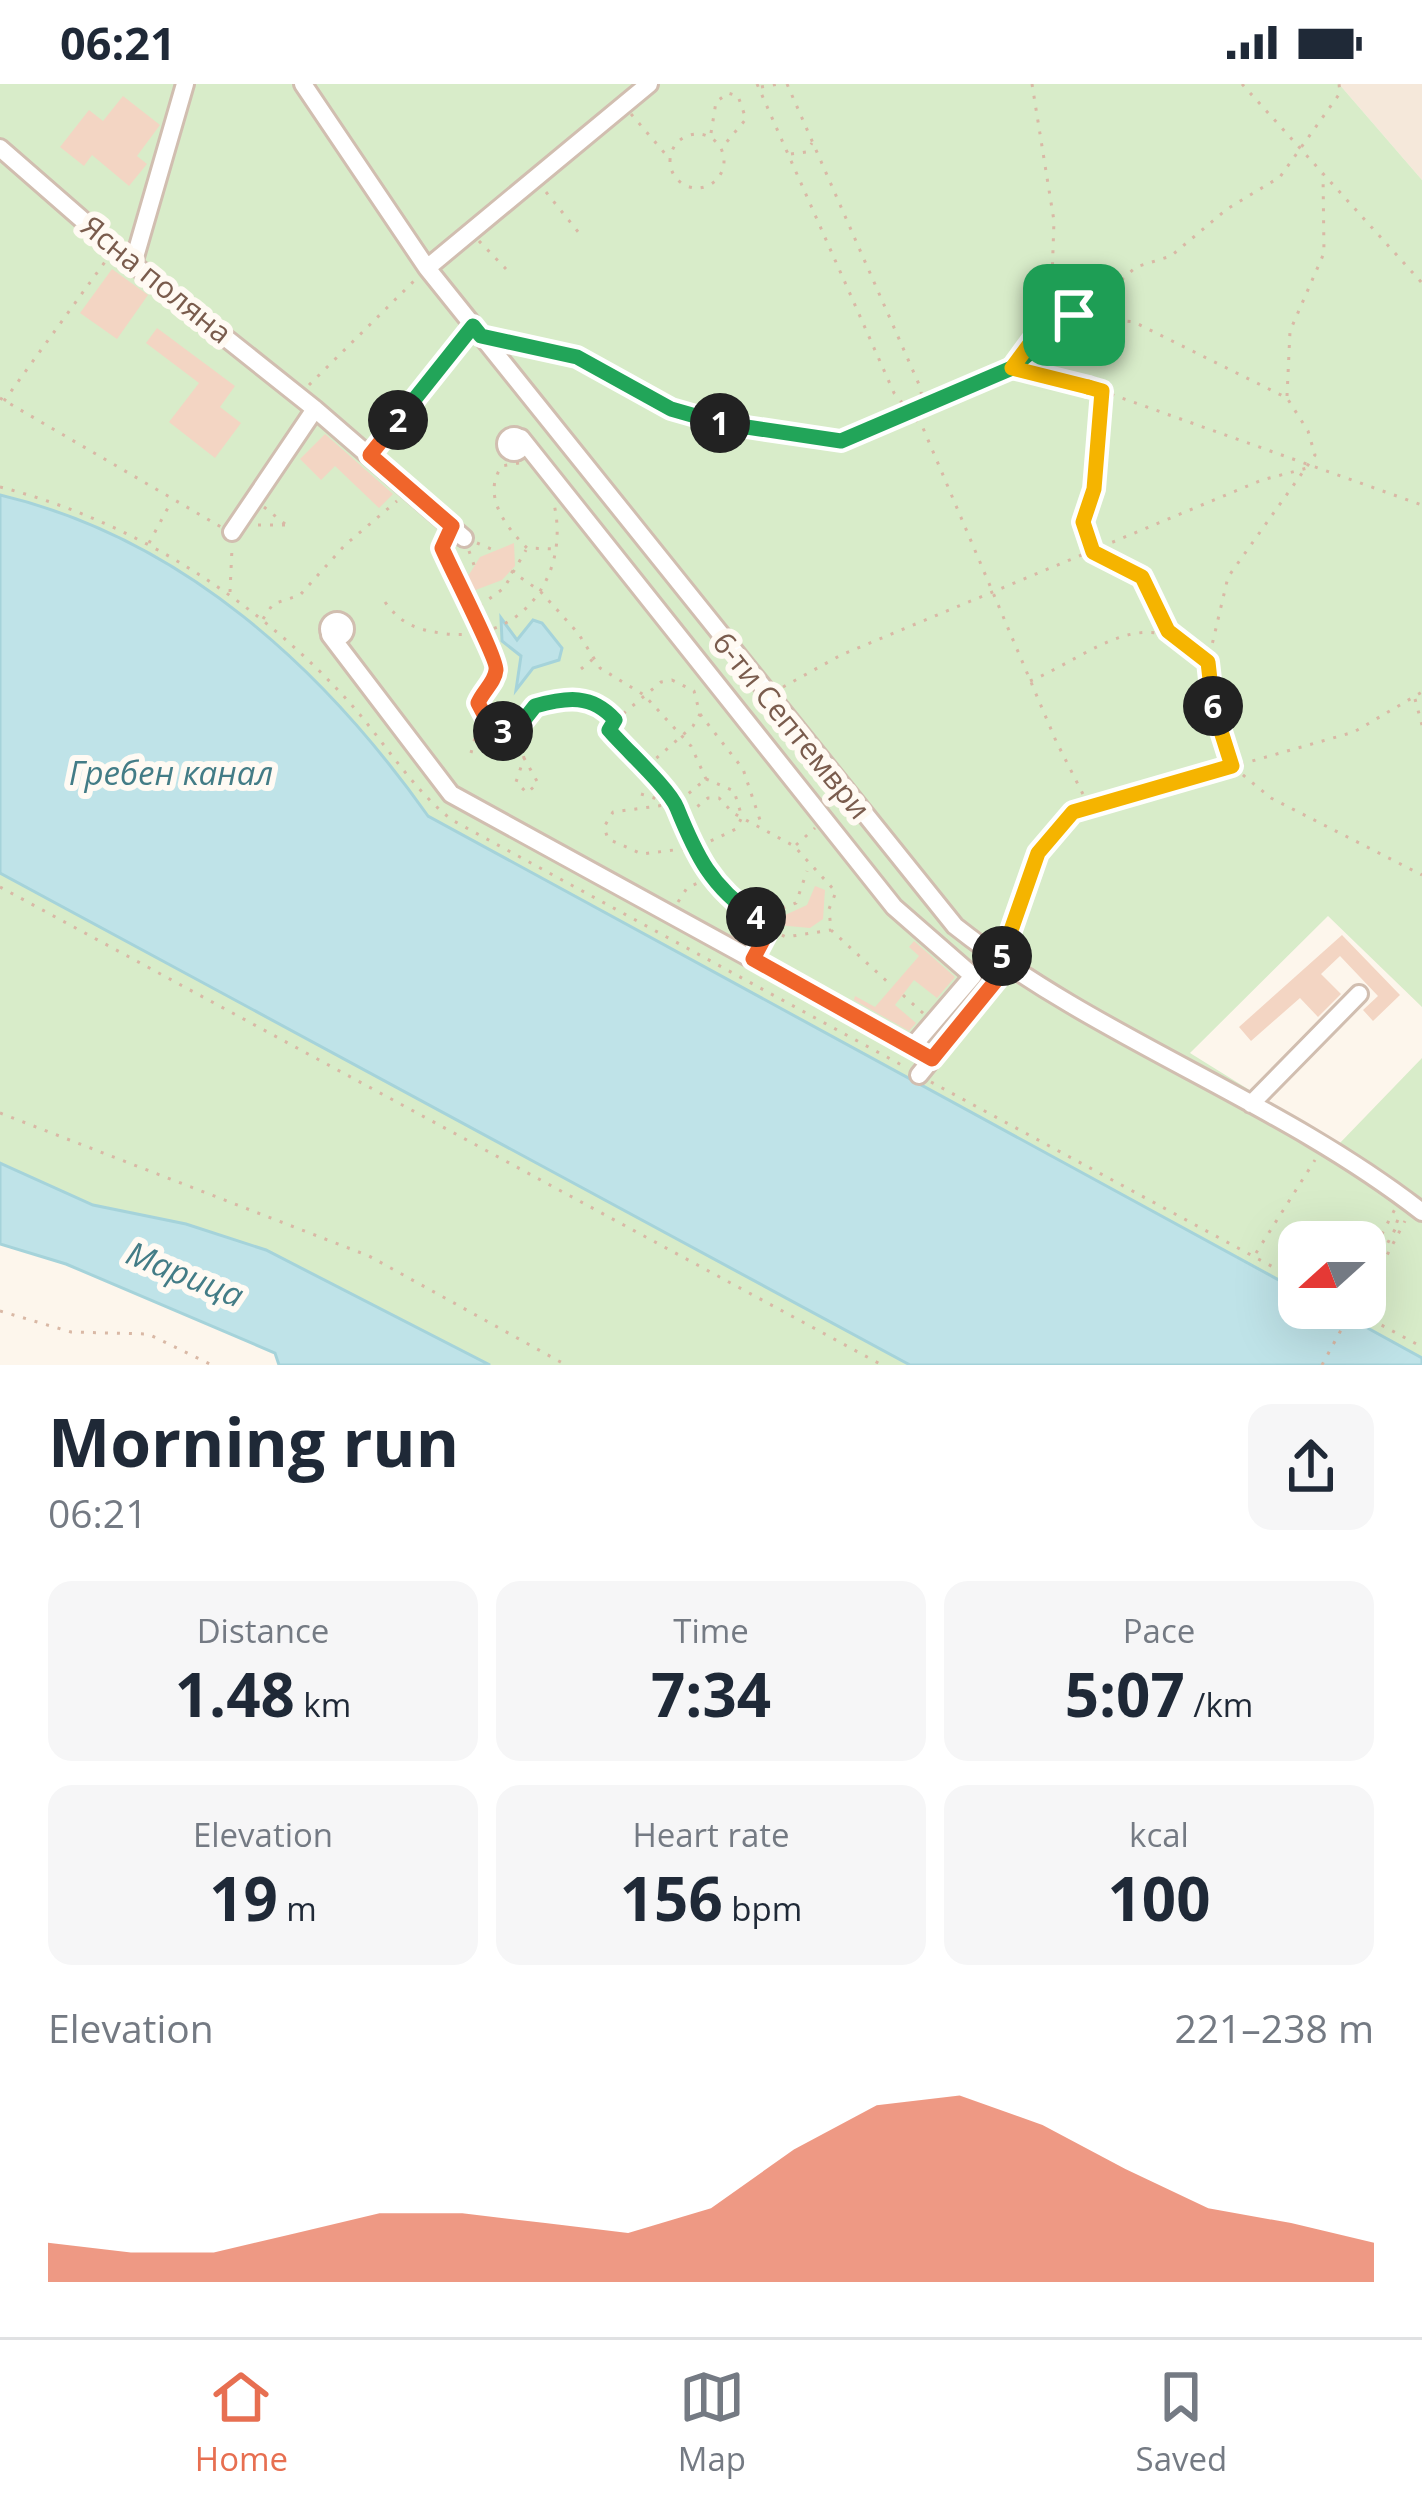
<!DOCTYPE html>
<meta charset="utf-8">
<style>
body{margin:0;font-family:"Open Sans",sans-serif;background:#f6f6f7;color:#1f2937;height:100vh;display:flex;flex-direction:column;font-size:45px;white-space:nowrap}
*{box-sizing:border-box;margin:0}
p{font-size:39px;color:#747a83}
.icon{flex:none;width:66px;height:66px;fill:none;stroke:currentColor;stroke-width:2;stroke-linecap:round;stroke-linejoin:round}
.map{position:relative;height:1281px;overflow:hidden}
.panel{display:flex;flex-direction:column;background:#fff;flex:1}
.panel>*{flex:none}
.needle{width:78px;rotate:249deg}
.fabs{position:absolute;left:1278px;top:1137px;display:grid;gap:24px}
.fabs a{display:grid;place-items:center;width:108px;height:108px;border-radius:24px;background:#fff;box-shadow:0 12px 48px #0002;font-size:60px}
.pin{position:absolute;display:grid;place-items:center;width:102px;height:102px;color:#fff;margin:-51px;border-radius:24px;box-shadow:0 6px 18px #0006}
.km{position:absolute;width:60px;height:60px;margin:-30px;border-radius:50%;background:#222;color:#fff;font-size:33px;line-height:60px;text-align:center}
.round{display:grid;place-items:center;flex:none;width:126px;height:126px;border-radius:24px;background:#f6f6f7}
.summary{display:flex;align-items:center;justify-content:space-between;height:204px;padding:0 48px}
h1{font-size:66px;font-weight:700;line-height:90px}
.figures{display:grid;grid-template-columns:repeat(3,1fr);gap:18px;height:204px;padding:12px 48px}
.figures div{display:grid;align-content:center;border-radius:24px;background:#f6f6f7;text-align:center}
.figures b{font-size:60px;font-weight:700}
.figures small{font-size:33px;font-weight:400}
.figures p{font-size:33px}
.chart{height:336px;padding:24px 48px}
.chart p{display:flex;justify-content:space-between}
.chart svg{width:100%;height:216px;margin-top:12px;fill:#e76f51;opacity:.7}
.status{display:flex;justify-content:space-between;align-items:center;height:84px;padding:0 60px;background:#fff;direction:ltr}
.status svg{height:33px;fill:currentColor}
.dock{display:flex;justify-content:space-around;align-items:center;height:168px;border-top:3px solid #e0e1e3;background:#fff;font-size:33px;color:#747a83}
.dock a{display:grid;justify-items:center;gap:6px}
.dock .current{color:#e76f51}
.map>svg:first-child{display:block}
.residential{fill:#f5e8da}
.green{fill:#d8ecc9;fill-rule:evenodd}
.water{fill:#bfe3e8;stroke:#a5d3da;stroke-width:3}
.building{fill:#f3d5c3}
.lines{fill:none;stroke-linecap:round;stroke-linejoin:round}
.minor-casing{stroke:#d1beb0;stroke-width:22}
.path{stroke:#d9b8a5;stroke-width:3;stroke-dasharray:3 9;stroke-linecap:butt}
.minor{stroke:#fff;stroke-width:16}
.path-bridge{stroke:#d9b8a5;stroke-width:3;stroke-dasharray:3 9;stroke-linecap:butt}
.split-1-casing{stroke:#fff;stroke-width:24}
.split-2-casing{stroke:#fff;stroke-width:24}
.split-3-casing{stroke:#fff;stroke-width:24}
.split-4-casing{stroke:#fff;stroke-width:24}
.split-5-casing{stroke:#fff;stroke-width:24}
.split-6-casing{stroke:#fff;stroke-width:24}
.split-7-casing{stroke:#fff;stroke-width:24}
.split-8-casing{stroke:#fff;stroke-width:24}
.split-1{stroke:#22a559;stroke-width:15}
.split-2{stroke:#22a559;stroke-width:15}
.split-3{stroke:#f0652b;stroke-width:15}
.split-4{stroke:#22a559;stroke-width:15}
.split-5{stroke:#f0652b;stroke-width:15}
.split-6{stroke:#f5b400;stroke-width:15}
.split-7{stroke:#f5b400;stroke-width:15}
.split-8{stroke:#f5b400;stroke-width:15}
.labels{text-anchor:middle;stroke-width:12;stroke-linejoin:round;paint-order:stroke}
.street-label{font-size:30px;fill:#7a5c4d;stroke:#fffaf3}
.water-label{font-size:33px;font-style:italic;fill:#437c86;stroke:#fffaf3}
</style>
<div class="status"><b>06:21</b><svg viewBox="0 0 49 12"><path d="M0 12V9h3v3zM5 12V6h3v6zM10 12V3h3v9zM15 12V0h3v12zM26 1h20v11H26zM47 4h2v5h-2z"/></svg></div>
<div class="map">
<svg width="1422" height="1281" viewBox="0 0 1422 1281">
<rect width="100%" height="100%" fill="#fdf6ec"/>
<!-- residential -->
<path class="residential" d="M1339,0H1422V96Z"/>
<!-- green -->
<path class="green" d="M0,0H1339L1422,96V923L1328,832L1190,969L1338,1061L1422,974V1281H490L266,1166L186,1140L93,1121L0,1079ZM1299,1158H1365V1224H1299Z"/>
<!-- water -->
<path class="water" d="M0,411C182,454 323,584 428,732L1299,1207V1224H1331L1422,1274V1281H910L0,789Z
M501,534L517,556L533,536L542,539L562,564L559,576L533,584L516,606L521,572L502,557Z
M0,1079L93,1121L186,1140L266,1166L490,1281H279L275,1269L66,1180L0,1160Z"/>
<!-- building -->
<path class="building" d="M123,12L160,41L137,72L147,80L129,102L92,71L84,82L60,63L89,26L103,37Z
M112,185L148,211L117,255L80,229Z
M157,244L235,302L220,323L241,339L215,374L169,338L199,299L146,259Z
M325,350L393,410L379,424L335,382L321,396L300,375Z
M514,459L515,482L502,496L465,510V497L480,473Z
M815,802L825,806L823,835L810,844L777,841L783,832L807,821Z
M1342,851L1400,911L1373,937L1363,926L1378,912L1340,872L1321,890L1341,910L1318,933L1300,914L1251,957L1239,943Z
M914,857L955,893L937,914L914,896L895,921L916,939L909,947L854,916L855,912L875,923L919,872L909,863Z"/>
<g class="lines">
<!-- minor casing -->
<g class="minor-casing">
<path id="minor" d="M303,0L427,184L955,842C1099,956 1277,1015 1422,1128
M0,64L133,180L315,325
M133,180L185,0
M427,184L649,0
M506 360a8 8 0 1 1 16 0a8 8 0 1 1-16 0Z
M370,371L473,242
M232,448L315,325L464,454
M329 545a8 8 0 1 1 16 0a8 8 0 1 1-16 0Z
M330,551L451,710L912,963L973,892L894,823L521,354
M919,991L1007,883
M1251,1020L1359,910"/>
</g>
<!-- path -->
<path class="path" d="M757,0L894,309L923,344L1056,657L1089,722
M787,0L921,305L923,342
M1032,0L1054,137L1051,223
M1242,0L1422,199
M761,3L779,0
M631,30L668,73
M711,49L716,18L728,9L738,12L746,35L725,60
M670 77a27 27 0 1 1 54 0a27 27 0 1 1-54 0Z
M791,70L806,68L812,59
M546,108L579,149
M479,157L506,185
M501,254L577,273L671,325L769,350L841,357L1012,284L1102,307L1422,421
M1023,273L1074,231L1134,238L1287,314L1308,347L1315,371L1228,493L1208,578L1212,619L1232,682L1271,714L1422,791
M1013,282L1048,235L1092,222L1136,183L1171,172L1227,125L1280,93L1340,9L1339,0
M309,301L417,194
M1102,309L1094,405L1083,438L1093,468L1142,493L1168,547
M1287,312L1290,247L1324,169L1323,90
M0,314L221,443
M4,317L107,175
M519,379L502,382C481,411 506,443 527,464L556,465
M0,403C134,437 257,516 349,618C384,657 411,704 452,736L907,984
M264,423L285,440
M258,441H286
M446,455L442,464C450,483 498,576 496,586C495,598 483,607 478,619C487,637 493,648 516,646L535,622C567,613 592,610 615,636
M149,459L170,420
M477,459L491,465
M469,467L474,481
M511,487L540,507L578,549L600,584L644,611L691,662L706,695
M230,508L232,464
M385,518C400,539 415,545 440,549C518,562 571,494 554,420
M470,529L504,504L526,466
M263,535L273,520L300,511L345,461L397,417
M581,585L593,575
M672,596L694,607L700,630L693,642L643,686L609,647L611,640L661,598Z
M1030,597C1096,569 1145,515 1207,577
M783,603L841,571L1262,396L1311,383
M1415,615L1422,641
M700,630L743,685L762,742
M517,649L524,674L516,698L527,709L538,699L524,674
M471,669L476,650L486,640
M644,687L675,719
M706,695L734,707L742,733L736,745L698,763L681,745L676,720Z
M641,710L693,726L708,714H719L733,729L794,762L836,808L829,825L831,846L892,902
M673,720L613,728L604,743L608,755L642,770L698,763L712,799
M796,761L815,744
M0,803L882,1281
M678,818L687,804L704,796L769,845L761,860
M760,833L796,819L807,787
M771,846L786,853L831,846
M1006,859L1038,769L1073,728L1354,648L1422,608
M903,911L924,930
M931,998L1299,1197
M0,1029L369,1172L566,1281
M1256,1169L1315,1076
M1365,1182L1395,1125
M1365,1201L1399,1138L1389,1134
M1365,1213L1405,1137
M1350,1224L1422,1263
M0,1227L71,1248L148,1250L212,1281"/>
<!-- minor -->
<use href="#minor" class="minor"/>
<!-- path-bridge -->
<path class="path-bridge" d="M1322,1281L1353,1224"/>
</g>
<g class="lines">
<!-- split-1 casing -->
<g class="split-1-casing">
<path id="split-1" d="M720,339L841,357L1012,284L1074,231"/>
</g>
<!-- split-2 casing -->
<g class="split-2-casing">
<path id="split-2" d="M398,336L473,242L481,252L577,273L671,325L720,339"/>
</g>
<!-- split-3 casing -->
<g class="split-3-casing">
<path id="split-3" d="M398,336L370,371L452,442L442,464C450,483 498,576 496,586C495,598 483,607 478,619L488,638L503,647"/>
</g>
<!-- split-4 casing -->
<g class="split-4-casing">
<path id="split-4" d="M503,647L516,646L535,622C567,613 592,610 615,636L609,646C626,666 669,704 677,724C696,771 711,803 756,833"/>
</g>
<!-- split-5 casing -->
<g class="split-5-casing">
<path id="split-5" d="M756,833L769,845L753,875L932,975L1007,883L1000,878L1002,872"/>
</g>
<!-- split-6 casing -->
<g class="split-6-casing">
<path id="split-6" d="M1002,872L1038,769L1073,728L1232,682L1213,622"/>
</g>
<!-- split-7 casing -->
<g class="split-7-casing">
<path id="split-7" d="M1088,303L1102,307L1094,405L1083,438L1093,468L1142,493L1168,547L1208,578L1213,622"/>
</g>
<!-- split-8 casing -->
<g class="split-8-casing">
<path id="split-8" d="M1074,231L1048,235L1012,284L1088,303"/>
</g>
<!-- split-1 -->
<use href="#split-1" class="split-1"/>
<!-- split-2 -->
<use href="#split-2" class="split-2"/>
<!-- split-3 -->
<use href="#split-3" class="split-3"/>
<!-- split-4 -->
<use href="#split-4" class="split-4"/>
<!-- split-5 -->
<use href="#split-5" class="split-5"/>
<!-- split-6 -->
<use href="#split-6" class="split-6"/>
<!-- split-7 -->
<use href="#split-7" class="split-7"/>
<!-- split-8 -->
<use href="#split-8" class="split-8"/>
</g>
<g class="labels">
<!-- street labels -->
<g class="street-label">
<text transform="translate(156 196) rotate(39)" y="10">Ясна поляна</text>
<text transform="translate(791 642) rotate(51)" y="10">6-ти Септември</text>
</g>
<!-- water labels -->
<g class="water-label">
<text x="171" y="701">Гребен канал</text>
<text transform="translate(185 1190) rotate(22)" y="12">Марица</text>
</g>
</g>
</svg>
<div class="fabs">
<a><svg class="needle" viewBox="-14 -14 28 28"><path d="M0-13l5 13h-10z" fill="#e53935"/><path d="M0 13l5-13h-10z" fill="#747a83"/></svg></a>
</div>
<div class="pin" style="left:1074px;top:231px;background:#1e9e55"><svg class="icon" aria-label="arrive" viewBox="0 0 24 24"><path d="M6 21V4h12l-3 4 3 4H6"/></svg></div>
<b class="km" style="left:720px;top:339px">1</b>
<b class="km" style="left:398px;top:336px">2</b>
<b class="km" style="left:503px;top:647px">3</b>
<b class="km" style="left:756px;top:833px">4</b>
<b class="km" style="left:1002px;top:872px">5</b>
<b class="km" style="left:1213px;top:622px">6</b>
</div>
<section class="panel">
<div class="summary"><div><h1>Morning run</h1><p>06:21</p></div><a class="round"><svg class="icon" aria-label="share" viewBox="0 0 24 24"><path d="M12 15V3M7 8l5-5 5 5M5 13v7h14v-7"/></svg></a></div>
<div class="figures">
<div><p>Distance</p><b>1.48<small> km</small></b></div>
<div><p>Time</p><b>7:34</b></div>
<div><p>Pace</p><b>5:07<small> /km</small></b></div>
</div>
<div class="figures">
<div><p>Elevation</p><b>19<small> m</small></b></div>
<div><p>Heart rate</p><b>156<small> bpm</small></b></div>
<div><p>kcal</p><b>100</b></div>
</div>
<div class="chart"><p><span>Elevation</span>221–238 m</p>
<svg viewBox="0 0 160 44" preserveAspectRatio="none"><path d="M0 44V36L10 38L20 38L30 34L40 30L50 30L60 32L70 34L80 29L90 17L100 8L110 6L120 12L130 21L140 29L150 32L160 36V44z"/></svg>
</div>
</section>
<nav class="dock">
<a class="current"><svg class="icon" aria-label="home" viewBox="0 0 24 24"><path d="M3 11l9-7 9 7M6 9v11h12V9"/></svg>Home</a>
<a><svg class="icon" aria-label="map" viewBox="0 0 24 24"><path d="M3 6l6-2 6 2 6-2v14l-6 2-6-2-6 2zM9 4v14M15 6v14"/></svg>Map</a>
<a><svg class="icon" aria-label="saved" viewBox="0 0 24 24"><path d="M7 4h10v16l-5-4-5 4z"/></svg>Saved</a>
</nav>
